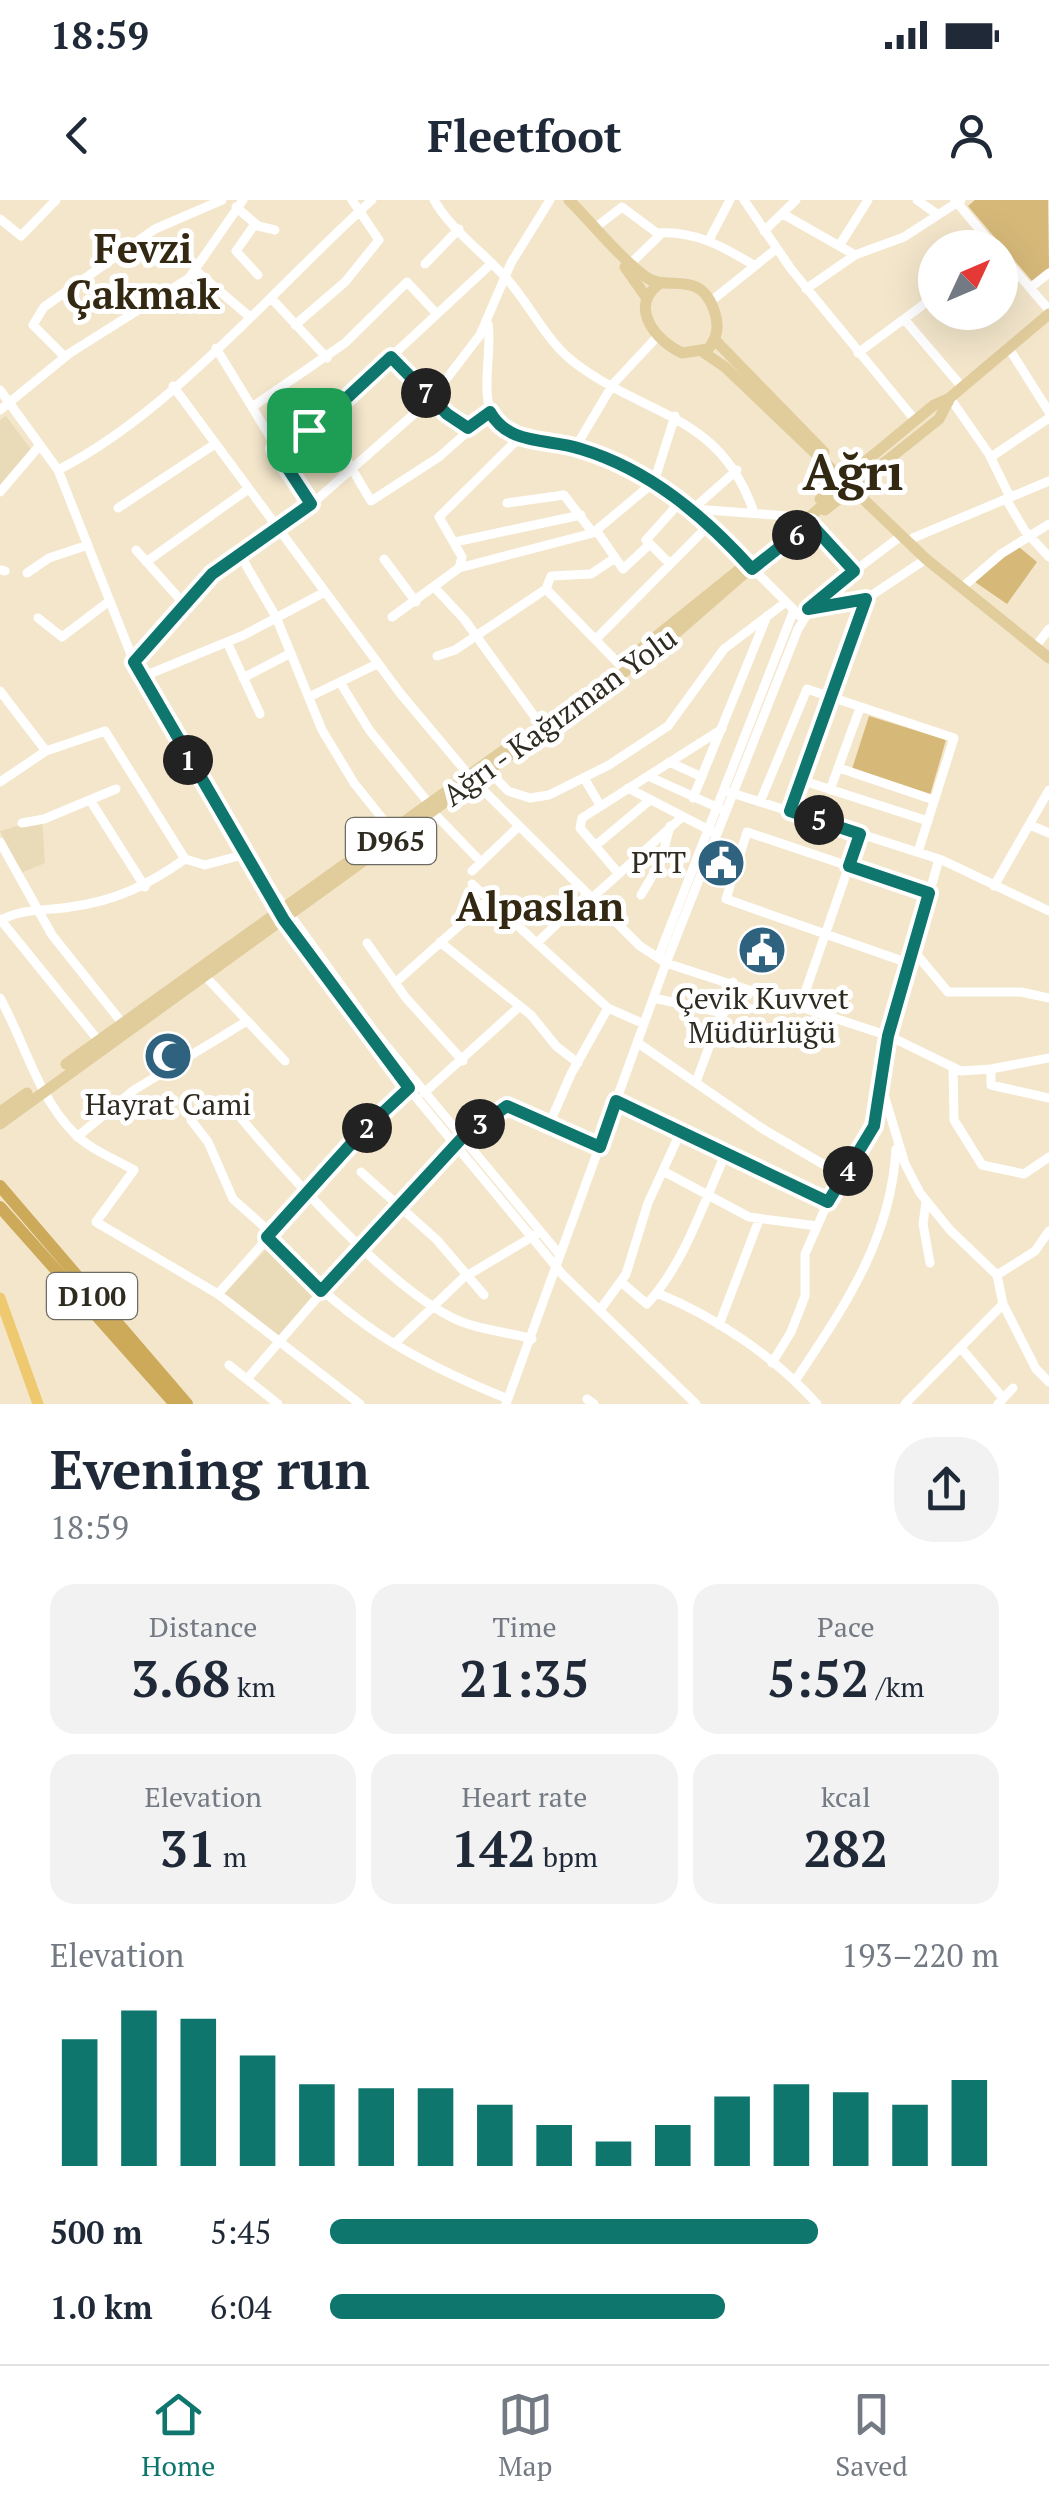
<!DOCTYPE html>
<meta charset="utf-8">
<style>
body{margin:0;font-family:"PT Serif",serif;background:#f2f2f3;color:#1f2937;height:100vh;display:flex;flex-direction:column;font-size:38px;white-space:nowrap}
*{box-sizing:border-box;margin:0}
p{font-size:32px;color:#747a83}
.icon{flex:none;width:55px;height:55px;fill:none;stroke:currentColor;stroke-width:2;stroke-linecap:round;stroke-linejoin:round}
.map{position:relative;height:1204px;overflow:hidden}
.side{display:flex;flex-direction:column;background:#fff;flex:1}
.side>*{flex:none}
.needle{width:65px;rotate:46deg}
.fabs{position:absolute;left:918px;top:30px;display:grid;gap:20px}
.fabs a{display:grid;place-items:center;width:100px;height:100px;border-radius:50%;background:#fff;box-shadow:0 10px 40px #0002;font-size:50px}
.pin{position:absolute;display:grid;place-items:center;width:85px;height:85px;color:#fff;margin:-42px;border-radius:20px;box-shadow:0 5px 15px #0006}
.km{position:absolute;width:50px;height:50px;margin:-25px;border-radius:50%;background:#222;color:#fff;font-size:28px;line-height:50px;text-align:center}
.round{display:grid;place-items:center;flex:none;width:105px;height:105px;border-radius:40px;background:#f2f2f3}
.overview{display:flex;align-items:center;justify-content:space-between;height:170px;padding:0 50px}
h1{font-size:55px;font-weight:800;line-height:75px}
.metrics{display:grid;grid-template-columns:repeat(3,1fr);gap:15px;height:170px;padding:10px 50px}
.metrics div{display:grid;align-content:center;border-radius:25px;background:#f2f2f3;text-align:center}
.metrics b{font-size:50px;font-weight:800}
.metrics small{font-size:28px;font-weight:400}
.metrics p{font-size:28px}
.chart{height:280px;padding:20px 50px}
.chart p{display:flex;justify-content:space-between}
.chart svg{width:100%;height:180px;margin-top:10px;stroke:#0f766e;stroke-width:6}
ul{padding:0 50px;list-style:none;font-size:32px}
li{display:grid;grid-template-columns:160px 120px 1fr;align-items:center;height:75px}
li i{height:25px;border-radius:12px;background:#0f766e}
.status{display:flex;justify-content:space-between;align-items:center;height:70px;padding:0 50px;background:#fff;direction:ltr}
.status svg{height:28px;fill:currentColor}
header{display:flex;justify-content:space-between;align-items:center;height:130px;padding:0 50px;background:#fff;font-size:45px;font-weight:800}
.tab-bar{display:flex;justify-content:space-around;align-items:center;height:140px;border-top:2px solid #e0e1e3;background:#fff;font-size:28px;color:#747a83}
.tab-bar a{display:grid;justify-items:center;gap:5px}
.tab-bar .selected{color:#0f766e}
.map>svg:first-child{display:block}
.built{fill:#eadbb8}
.park{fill:#d6b979}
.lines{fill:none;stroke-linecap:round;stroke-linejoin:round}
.river{stroke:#efc970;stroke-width:11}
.major-tunnel{stroke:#ccc1a9;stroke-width:11;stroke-dasharray:11 5.5;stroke-linecap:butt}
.minor{stroke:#fff;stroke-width:9}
.major{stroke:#e1cc9c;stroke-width:11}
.highway{stroke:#cdaa5a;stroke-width:12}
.route-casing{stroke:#fff;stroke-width:20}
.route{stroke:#0f766e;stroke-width:12}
.labels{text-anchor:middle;stroke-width:10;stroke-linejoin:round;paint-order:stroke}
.shield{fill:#fff;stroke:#6d6b63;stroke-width:2.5}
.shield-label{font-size:28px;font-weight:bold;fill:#2f2b20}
.street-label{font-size:30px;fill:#2f2b20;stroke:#fff}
.poi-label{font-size:30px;fill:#2f2b20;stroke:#fff}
.district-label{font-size:40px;font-weight:bold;fill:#332913;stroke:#fff}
.town-label{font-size:50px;font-weight:bold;fill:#332913;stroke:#fff}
</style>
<div class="status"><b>18:59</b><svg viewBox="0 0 49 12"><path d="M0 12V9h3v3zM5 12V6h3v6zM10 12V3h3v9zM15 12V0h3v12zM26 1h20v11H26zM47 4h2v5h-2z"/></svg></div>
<header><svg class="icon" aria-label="back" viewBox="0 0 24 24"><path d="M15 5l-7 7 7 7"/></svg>Fleetfoot<svg class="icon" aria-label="person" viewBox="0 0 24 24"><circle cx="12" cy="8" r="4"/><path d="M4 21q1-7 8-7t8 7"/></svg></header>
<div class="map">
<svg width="1049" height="1204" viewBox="0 0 1049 1204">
<rect width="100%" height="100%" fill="#f3e6cb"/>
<!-- built -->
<path class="built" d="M6,216L33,252L0,290V220Z
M42,619L45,663L21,673L0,631Z
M272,1043L319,1092L280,1138L223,1095Z"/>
<!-- park -->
<path class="park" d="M975,0H1048L1049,68L1032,81L968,6Z
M1019,347L1037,362L1007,404L975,382L989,364Z
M869,516L946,540L930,595L852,569Z"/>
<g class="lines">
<!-- river -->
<path class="river" d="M0,1098L38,1204"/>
<!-- major-tunnel -->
<path class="major-tunnel" d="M829,300L874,262"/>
<!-- minor -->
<path class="minor" d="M434,0C451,30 484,53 507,79C531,106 546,141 575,163C646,217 719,213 753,310
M744,0L791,69L915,220
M917,0L937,14
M955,0L995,48
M236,7L258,26L275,30
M783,14L855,55
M0,19L21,36L56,0
M255,24L236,51L258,75
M596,27L622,7L657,33C693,30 723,46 755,66
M764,31L796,0
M709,40L730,0
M839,46L868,0
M1000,53L1049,110
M631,63L661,34
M425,64L459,29
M196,71L250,117
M1030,88L1049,73
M806,89L855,55L904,37L961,0
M271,98L327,158
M710,102L776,49
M904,119L962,187
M488,124C493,151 478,198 496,221C518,249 559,239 588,252C686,293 729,345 803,419
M295,125L345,82L379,40L352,0
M1008,147L1049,212
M216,148L311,304
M858,153L935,96
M65,157L33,125L44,107L155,29L222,0
M391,157L447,214L468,228
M173,186L400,493L473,580L640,746L666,763L889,836L961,871L991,869V885L1049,898
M0,190L58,270L134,462L235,638L374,831L560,1055
M950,198L989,254L1010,297
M252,207L345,143L407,82L436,113
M0,210L70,153L189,78L243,0
M323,220L371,301L439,257L490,212
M575,248L613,184L657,137
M275,249L323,220L492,63
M991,257L1049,218
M58,270C171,213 277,85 372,0
M0,292L40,245
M1006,299L1025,331L1049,357
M507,303L564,295L593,333
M118,308L215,244
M693,309L737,270
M694,309L800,317
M810,323L853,371
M596,330L623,369L650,344
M913,338L1049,281
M455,342L581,315
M136,350L185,405
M239,353L276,417L322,530L354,583L390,628
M384,359L416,402
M146,362L247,290
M670,364L646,340L681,301
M459,368L593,333L654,282L675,216
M0,370L5,371
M27,373L49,358L88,345
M965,385L1001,354L1049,324
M435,388L464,419L540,524
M546,389L620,465
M809,409L866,399L926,359
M392,417L459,368L462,357L439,317L520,237
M38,418L62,437L108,402
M597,438L709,325
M227,442L260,514
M1035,447L1049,429
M437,456L455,450L546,389L551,376L591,374L615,358
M134,462L212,374L297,317L431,199L480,135L511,63L550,0
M142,477L244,435L323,393
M243,478L291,453
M341,484L370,531L427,601
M0,491L46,551
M309,497L377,464
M669,562L702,577
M839,568L934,600
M488,570L508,591L530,598L549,595L609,565L668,526L724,449L786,402
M648,576L723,610
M584,578L600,605
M801,580L928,621
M0,582L46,551L105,531L185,659L205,665L246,654
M628,588L715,633
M830,590L860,508
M729,592L942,660L1049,711
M693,598L767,416
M90,600L145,687
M760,602L807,489L954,538L918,652
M432,611L481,662
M790,611L866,399
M22,623L44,619L116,589
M1030,625L1049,633
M0,642L52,735L123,824
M595,646L650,600
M472,671L519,626
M619,674L580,628L582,618L722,529
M472,684L608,808L644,824
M994,686L1049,590
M269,693L283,720L371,843L563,1075L696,1204
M641,695L661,661L670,626
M592,698L682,617
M0,719L98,840
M1,720C23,708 46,711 70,707C116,701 148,685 185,659
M440,742L531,815L556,846L578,863
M367,743L406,798L463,861
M537,743L588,694
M912,749L948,792H1021L1049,798
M658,758L794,410
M908,763L726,699L747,632L929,693
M205,776L285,861
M395,783L488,700
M0,798C25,843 38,898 75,934C91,950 115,959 134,970L96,1022L218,1094L360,1204
M653,798L724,813
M801,804L860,634
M638,843L763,929L845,977
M953,867L954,920L982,965L1024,974L1049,957
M991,869L1049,858
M696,882L733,782
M883,891L905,964L920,993L950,1030L997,1075L1003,1104L1036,1169L1049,1182
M424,893L520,806
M226,900C275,960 383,1083 451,1117C476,1130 504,1131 532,1139
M616,901L828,1002
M191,920L208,942L233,999L271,1033
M548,927L571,874L608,808
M77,937L134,890L247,821
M663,971L749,1017L817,1026
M361,972L437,1040L484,1095
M926,1002L923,1024L930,1063
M267,1037C347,1120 401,1156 508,1199
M997,1075L1035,1051L1049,1031
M621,1082L647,1104C685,1063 703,1003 726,953
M657,1093C716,1117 775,1157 817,1204
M218,1094L360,934L409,888
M600,1110L626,1074L648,1003L681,931
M719,1125L759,1020
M394,1144L463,1078L537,1034
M961,1148L1002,1197
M772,1163L791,1132L805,1096V1054L828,1002L874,926L889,836L939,659
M229,1165L278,1204
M247,1179L386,1018L462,938L503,906L599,947
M795,1181C844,1107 891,1040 896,949
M587,1199L594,1204
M506,1204L666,763L798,429L816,400L901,336
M905,1204L1003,1104
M998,1204L1013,1188"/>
<!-- major -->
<path class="major" d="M569,0C594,25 618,56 646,77C667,93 701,67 715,113C719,126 717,139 708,149L682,153C656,141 628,107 659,84
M625,67L646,97
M715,140L824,252
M703,152L725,167L926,359L1049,458
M946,201L1049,114
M820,299L934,205L950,198
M825,310L939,219L950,198
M633,455L740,369
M66,864L518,540
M0,912L27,893
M0,924L615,479L676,433L829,300"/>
<!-- highway -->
<path class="highway" d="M0,986L187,1204
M0,1007L175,1204"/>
</g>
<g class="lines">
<!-- route casing -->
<g class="route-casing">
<path id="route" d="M391,157L447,214L468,228L490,212C509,246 548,238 581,249C650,270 704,316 752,369L810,323L854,371L808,409L866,399L790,611L860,634L849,666L929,693L888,836L874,926L828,1002L616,901L600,947L507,906L462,938L321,1091L267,1037L360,934L409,888L284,720L134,462L212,374L311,304L275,249L323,220Z"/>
</g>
<!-- route -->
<use href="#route" class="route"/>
</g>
<!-- icons -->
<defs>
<g id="civic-disc" transform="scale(2.5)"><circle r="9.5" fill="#2f627f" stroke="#fff"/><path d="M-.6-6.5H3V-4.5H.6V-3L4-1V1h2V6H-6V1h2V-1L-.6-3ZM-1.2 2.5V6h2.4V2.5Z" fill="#fff"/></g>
<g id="mosque-disc" transform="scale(2.5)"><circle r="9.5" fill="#2f627f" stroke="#fff"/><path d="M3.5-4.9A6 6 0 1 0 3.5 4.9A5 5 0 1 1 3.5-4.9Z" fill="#fff"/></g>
</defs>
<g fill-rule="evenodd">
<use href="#civic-disc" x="721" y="663"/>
<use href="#civic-disc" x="762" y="750"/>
<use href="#mosque-disc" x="168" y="856"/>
</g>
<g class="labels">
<!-- shield labels -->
<g class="shield">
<rect x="346" y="618" width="90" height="46" rx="8"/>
<rect x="47" y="1073" width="90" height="46" rx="8"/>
</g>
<g class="shield-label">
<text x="391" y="651">D965</text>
<text x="92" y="1106">D100</text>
</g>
<!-- street labels -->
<g class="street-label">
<text transform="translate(560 517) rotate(-36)" y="10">Ağrı - Kağızman Yolu</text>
</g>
<!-- poi labels -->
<g class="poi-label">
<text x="686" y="673" text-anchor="end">PTT</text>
<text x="762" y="809">Çevik Kuvvet<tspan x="762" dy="34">Müdürlüğü</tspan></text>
<text x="168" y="915">Hayrat Cami</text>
</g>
<!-- district labels -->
<g class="district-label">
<text x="143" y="63">Fevzi<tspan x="143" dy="46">Çakmak</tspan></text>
<text x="540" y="721">Alpaslan</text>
</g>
<!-- town labels -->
<g class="town-label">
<text x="853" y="290">Ağrı</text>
</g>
</g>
</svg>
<div class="fabs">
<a><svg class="needle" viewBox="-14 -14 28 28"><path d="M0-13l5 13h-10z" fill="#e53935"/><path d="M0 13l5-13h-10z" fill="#747a83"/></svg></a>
</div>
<div class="pin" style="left:309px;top:230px;background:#1e9e55"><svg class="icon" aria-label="arrive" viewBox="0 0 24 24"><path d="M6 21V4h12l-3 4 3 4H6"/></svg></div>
<b class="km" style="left:188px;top:560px">1</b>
<b class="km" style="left:367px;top:928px">2</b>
<b class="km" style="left:480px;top:924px">3</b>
<b class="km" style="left:848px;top:971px">4</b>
<b class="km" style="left:819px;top:620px">5</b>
<b class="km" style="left:797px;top:335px">6</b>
<b class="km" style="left:426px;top:193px">7</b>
</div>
<section class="side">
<div class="overview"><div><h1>Evening run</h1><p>18:59</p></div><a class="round"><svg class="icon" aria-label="share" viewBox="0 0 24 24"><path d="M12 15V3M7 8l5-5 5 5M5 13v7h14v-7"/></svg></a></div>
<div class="metrics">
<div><p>Distance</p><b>3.68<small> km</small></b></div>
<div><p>Time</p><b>21:35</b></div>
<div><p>Pace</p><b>5:52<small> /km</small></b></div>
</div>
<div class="metrics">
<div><p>Elevation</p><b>31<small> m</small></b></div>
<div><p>Heart rate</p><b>142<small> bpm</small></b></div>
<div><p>kcal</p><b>282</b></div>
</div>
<div class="chart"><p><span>Elevation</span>193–220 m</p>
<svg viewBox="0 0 160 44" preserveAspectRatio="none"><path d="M5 44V13M15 44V6M25 44V8M35 44V17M45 44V24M55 44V25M65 44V25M75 44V29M85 44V34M95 44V38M105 44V34M115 44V27M125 44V24M135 44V26M145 44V29M155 44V23"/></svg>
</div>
<ul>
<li><b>500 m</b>5:45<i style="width:73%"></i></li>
<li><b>1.0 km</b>6:04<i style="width:59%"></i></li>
</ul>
</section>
<nav class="tab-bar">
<a class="selected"><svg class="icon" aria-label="home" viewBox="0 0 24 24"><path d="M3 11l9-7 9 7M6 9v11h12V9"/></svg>Home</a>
<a><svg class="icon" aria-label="map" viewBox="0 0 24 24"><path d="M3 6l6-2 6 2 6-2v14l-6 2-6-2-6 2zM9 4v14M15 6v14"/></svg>Map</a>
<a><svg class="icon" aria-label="saved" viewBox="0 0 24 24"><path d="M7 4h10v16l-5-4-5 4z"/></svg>Saved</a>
</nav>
